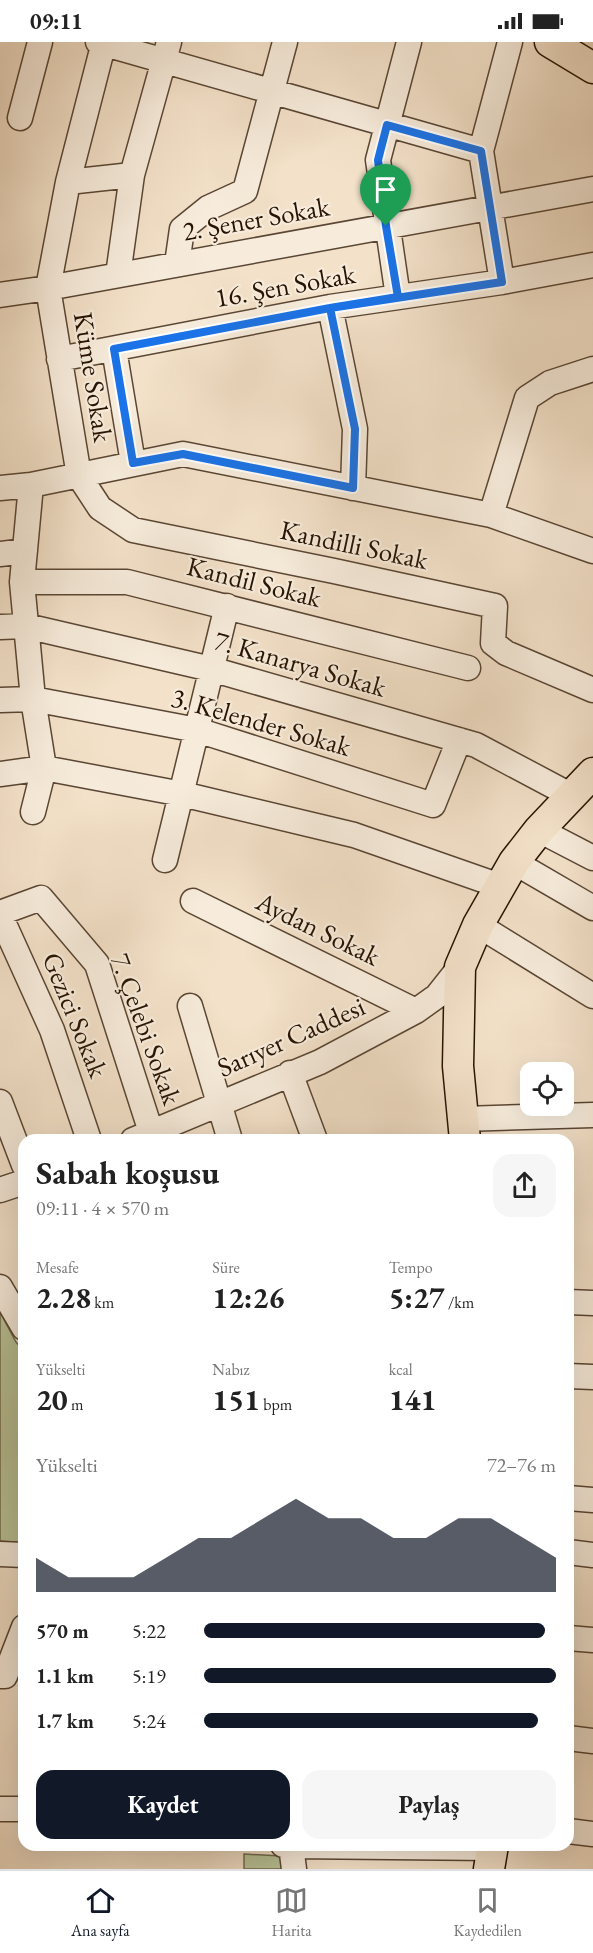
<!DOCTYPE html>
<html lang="tr">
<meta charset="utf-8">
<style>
body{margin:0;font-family:"EB Garamond",serif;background:#f6f6f6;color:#222;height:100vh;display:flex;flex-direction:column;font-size:22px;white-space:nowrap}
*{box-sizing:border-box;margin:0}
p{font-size:20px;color:#767676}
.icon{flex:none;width:33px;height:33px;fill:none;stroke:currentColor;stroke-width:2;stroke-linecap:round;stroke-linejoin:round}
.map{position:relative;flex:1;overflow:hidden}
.details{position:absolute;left:18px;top:1092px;width:556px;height:717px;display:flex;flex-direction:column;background:#fff;border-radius:18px;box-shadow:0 6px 24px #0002}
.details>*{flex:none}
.buttons{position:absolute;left:520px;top:1020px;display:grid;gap:12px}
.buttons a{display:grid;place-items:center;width:54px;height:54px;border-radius:12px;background:#fff;box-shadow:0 6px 24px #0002;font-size:30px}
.pin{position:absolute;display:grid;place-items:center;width:51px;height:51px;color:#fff;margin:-62px -26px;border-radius:50% 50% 50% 0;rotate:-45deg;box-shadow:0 0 6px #0007}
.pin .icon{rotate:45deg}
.round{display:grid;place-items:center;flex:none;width:63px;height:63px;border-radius:18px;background:#f6f6f6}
.headline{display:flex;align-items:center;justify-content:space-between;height:102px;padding:0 18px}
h1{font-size:33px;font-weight:700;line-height:45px}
.metrics{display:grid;grid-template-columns:repeat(3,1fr);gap:9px;height:102px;padding:6px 18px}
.metrics div{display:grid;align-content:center}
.metrics b{font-size:30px;font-weight:700}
.metrics small{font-size:16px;font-weight:400}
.metrics p{font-size:16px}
.chart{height:168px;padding:12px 18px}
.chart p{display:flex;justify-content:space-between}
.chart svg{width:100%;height:108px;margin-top:6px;fill:#111827;opacity:.7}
.cta{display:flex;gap:12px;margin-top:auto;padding:12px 18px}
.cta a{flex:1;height:69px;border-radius:18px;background:#111827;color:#fff;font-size:24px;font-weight:700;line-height:69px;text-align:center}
.cta a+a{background:#f6f6f6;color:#222}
ul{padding:0 18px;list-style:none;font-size:20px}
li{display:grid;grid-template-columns:96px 72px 1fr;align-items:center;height:45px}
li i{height:15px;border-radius:8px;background:#111827}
.status{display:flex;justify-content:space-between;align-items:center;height:42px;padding:0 30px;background:#fff;direction:ltr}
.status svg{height:16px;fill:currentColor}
.tab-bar{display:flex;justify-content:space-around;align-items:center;height:84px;border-top:2px solid #e0e0e0;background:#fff;font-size:16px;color:#767676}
.tab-bar a{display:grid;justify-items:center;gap:3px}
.tab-bar .selected{color:#111827}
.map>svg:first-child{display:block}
.green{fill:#b9c398;stroke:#706b4d;stroke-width:1.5}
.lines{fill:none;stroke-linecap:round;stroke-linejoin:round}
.minor-casing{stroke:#5a4634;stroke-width:27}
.major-casing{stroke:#271302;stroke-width:33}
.minor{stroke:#f7ecdc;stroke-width:24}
.major{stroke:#f3e1c9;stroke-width:30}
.route-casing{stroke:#fff;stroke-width:12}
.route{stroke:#1a73e8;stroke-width:8}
.labels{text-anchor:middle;stroke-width:4.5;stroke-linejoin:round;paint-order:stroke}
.street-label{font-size:27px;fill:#271302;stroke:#f7ecdc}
</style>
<div class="status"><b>09:11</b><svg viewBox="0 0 49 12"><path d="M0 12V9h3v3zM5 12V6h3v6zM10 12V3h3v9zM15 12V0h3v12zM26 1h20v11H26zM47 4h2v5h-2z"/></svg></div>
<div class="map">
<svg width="593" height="1827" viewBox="0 0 593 1827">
<rect width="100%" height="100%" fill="#f3e1c9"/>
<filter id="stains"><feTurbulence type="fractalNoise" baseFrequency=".00333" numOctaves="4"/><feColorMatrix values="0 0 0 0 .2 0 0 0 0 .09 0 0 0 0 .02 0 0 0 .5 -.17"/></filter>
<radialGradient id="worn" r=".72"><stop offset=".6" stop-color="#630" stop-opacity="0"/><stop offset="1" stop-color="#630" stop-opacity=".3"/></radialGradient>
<!-- green -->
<path class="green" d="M0,1270L16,1300L24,1309V1501L0,1499Z
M244,1812L281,1814L287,1827H244Z"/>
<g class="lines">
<!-- minor casing -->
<g class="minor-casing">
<path id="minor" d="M98,0L481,109
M104,0L68,140L48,246L79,434L100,466L133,488L334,529L495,564L493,601L506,611L593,648
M20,76L40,0
M68,140L132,133
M177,222L182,187L208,166L245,149L285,0
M118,233L132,133L169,0
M502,240L481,109L510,0
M0,253L48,246L593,147
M398,255L378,118L409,0
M330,265L355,387L353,446
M114,307L133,421
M59,317L330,265L502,240L593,223
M31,443L22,540L33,657L44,726L33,770
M0,446L31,443L183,412L491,473L593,509
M491,473L527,356L550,341L593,327
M0,512L25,509
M22,540H127L468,626
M0,585L26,584L211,627L476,703L572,754
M0,658L33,657L197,688L433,763L459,698
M0,732L44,726L182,752L354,793L500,844
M539,788L593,816
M165,818L227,564
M514,820L593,866
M193,859L416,969
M0,871L41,856L97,922L151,1090
M0,873L52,988L89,1098
M478,883L593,954
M190,964L230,1098
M290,1031L315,1098
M0,1060L24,1123
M463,1077L593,1073
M133,1098L320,1020L416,969L437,954L460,925
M0,1148L24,1140
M0,1245L24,1286
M568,1260L593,1261
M568,1334L593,1335
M568,1456L593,1458
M568,1510L593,1513
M0,1512L24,1513
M568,1596L593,1598
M0,1634H5L24,1585
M568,1696L593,1699
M0,1767H24
M568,1789L593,1792
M283,1803L291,1804L294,1827
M291,1804L492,1806"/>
</g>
<!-- major casing -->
<g class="major-casing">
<path id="major" d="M550,0L593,26
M465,1098L458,1024L460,925L478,883L514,820L539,788L593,731
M489,1827L493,1803"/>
</g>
<!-- minor -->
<use href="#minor" class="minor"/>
<!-- major -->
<use href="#major" class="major"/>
</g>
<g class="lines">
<!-- route casing -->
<g class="route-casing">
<path id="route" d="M386,184L398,255L330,266L114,307L133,421L183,412L353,446L355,387L330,266L502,240L481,109L387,83L378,118L386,184"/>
</g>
<!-- route -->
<use href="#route" class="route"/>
</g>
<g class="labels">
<!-- street labels -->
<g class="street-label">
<text transform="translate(256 177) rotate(-10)" y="9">2. Şener Sokak</text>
<text transform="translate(285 244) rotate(-10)" y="9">16. Şen Sokak</text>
<text transform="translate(93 335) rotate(81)" y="9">Küme Sokak</text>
<text transform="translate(354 503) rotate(12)" y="9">Kandilli Sokak</text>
<text transform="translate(254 540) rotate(14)" y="9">Kandil Sokak</text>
<text transform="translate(300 622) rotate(16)" y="9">7. Kanarya Sokak</text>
<text transform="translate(261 680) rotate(16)" y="9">3. Kelender Sokak</text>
<text transform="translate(318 887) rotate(26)" y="9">Aydan Sokak</text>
<text transform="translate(75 973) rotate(68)" y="9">Gezici Sokak</text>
<text transform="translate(146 987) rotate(70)" y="9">7. Çelebi Sokak</text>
<text transform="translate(291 995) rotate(-24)" y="9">Sarıyer Caddesi</text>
</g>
</g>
<rect width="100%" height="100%" filter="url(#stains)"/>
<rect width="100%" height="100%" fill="url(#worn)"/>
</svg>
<div class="buttons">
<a><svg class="icon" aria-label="locate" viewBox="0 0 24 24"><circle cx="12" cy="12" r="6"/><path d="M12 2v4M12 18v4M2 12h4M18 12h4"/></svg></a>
</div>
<div class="pin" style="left:386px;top:184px;background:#1e9e55"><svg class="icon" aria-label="arrive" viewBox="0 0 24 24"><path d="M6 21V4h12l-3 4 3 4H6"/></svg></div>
<section class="details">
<div class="headline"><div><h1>Sabah koşusu</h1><p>09:11 · 4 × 570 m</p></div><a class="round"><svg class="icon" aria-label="share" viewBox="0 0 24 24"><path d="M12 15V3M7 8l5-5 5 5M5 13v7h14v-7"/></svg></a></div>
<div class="metrics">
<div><p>Mesafe</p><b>2.28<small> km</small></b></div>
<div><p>Süre</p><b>12:26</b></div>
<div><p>Tempo</p><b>5:27<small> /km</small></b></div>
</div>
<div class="metrics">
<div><p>Yükselti</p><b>20<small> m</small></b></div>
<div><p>Nabız</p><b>151<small> bpm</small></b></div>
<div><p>kcal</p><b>141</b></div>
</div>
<div class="chart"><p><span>Yükselti</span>72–76 m</p>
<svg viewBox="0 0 160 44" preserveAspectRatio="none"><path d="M0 44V30L10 38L20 38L30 38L40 30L50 22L60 22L70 14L80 6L90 14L100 14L110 22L120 22L130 14L140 14L150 22L160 30V44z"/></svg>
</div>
<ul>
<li><b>570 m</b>5:22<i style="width:97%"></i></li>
<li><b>1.1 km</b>5:19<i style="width:100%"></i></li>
<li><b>1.7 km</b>5:24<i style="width:95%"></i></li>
</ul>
<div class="cta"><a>Kaydet</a><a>Paylaş</a></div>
</section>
</div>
<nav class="tab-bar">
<a class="selected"><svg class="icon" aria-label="home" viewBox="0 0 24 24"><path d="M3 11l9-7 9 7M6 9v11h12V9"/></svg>Ana sayfa</a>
<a><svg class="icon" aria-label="map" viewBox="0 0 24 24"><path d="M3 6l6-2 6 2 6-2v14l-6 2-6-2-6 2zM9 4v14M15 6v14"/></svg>Harita</a>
<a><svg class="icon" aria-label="saved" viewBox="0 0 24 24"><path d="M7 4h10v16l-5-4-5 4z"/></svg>Kaydedilen</a>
</nav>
